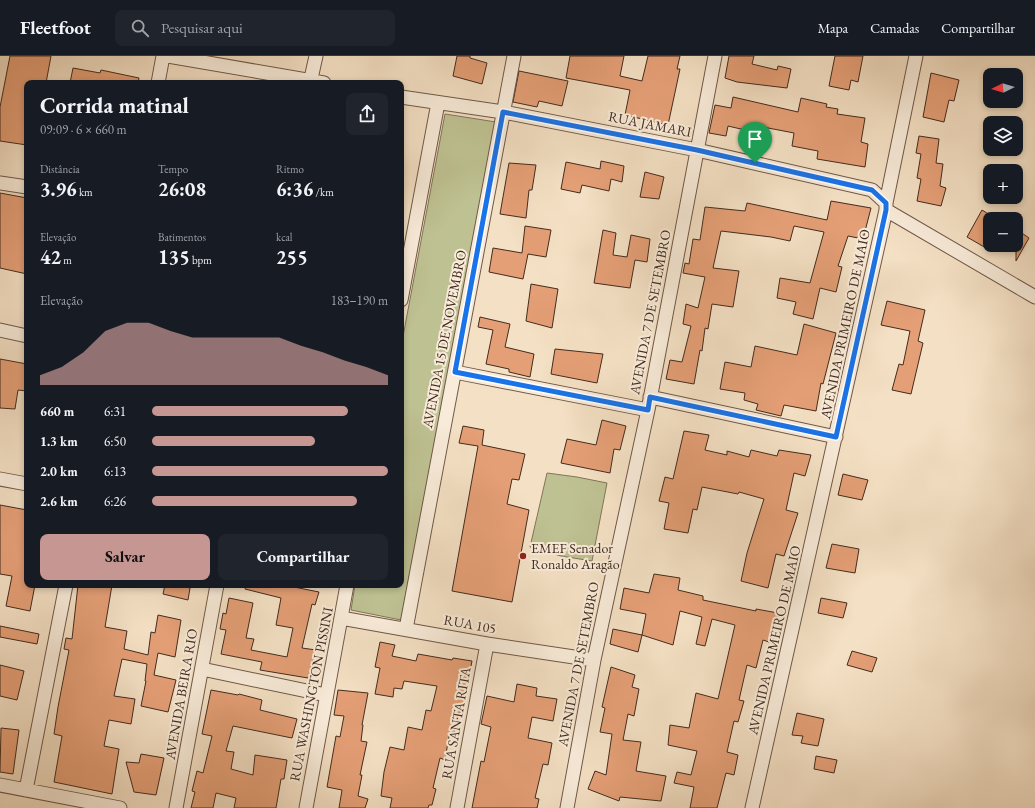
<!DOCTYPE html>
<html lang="pt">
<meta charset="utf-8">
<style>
body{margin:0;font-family:"EB Garamond",serif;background:#20242c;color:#f1f3f6;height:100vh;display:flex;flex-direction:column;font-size:15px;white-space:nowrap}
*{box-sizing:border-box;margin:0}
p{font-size:13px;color:#9ea1a6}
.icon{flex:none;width:22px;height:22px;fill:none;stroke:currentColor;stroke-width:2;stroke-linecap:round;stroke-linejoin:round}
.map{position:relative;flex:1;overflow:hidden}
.details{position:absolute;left:24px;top:24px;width:380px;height:508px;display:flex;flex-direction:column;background:#171b24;border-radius:8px;box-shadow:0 2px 6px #0003}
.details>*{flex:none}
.needle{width:26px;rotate:265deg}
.tools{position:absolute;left:983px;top:12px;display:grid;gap:8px}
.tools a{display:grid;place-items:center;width:40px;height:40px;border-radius:8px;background:#171b24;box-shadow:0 2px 6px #0003;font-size:20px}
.pin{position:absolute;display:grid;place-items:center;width:34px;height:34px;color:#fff;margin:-41px -17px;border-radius:50% 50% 50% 0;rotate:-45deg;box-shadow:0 0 4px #0007}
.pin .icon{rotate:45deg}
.round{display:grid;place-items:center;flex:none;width:42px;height:42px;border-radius:8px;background:#20242c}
.headline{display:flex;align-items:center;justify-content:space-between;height:68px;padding:0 16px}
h1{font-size:22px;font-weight:700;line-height:30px}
.figures{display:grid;grid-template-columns:repeat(3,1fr);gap:6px;height:68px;padding:4px 16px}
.figures div{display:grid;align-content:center}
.figures b{font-size:20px;font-weight:700}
.figures small{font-size:11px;font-weight:400}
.figures p{font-size:11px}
.chart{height:112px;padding:8px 16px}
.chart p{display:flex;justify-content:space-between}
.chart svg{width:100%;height:72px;margin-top:4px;fill:#c59692;opacity:.7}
.primary-button{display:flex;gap:8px;margin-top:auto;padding:8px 16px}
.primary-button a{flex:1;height:46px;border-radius:8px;background:#c59692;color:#111;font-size:16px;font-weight:700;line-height:46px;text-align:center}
.primary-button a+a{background:#20242c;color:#f1f3f6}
ul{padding:0 16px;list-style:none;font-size:13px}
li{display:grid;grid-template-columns:64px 48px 1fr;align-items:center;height:30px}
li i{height:10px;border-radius:5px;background:#c59692}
header{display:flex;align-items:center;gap:24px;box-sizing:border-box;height:56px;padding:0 20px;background:#171b24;border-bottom:1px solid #363941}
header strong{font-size:19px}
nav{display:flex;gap:22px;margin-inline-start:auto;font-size:14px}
.search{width:280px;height:36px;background:#20242c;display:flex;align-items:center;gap:10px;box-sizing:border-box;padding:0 14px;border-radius:8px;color:#9ea1a6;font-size:15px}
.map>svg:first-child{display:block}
.green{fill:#bec192;stroke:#807658}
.building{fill:#e59f76;stroke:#432b1f}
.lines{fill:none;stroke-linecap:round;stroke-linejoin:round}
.minor-casing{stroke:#6f5848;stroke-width:15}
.minor{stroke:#f8ebd9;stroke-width:13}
.route-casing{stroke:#fff;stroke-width:8}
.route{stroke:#1a73e8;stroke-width:5}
.poi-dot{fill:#8f2418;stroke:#f8ebd9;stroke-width:1.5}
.labels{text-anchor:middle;stroke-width:4;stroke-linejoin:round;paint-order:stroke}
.street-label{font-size:14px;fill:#432b1f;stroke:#f8ebd9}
.poi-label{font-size:14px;fill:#432b1f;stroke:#f8ebd9;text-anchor:start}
</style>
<header>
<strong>Fleetfoot</strong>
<div class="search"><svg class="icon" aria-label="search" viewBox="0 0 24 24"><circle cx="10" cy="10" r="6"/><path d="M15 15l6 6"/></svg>Pesquisar aqui</div>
<nav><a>Mapa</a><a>Camadas</a><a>Compartilhar</a></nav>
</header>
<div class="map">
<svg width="1035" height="752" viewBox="0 0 1035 752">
<rect width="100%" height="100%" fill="#f4e0c4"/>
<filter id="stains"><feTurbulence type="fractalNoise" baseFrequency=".005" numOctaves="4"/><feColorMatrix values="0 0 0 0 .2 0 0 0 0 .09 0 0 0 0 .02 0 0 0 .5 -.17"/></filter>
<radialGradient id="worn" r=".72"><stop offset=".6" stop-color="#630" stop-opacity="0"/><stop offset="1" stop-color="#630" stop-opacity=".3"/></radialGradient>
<!-- green -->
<path class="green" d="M445,58L496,66L401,564L351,554L355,529H401V291Z
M547,417L577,421L607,427L592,505L561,500L530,491Z"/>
<!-- building -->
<path class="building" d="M10,0H51L46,27H27V89L0,85V51Z
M457,0H470V2L487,7L482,28L453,20Z
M570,0H624L620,20L642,25L648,0H680L677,13H680L668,69L625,59L630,34L566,22Z
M729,0H754L752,8L777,14L778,10L791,13L787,32L737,26L725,22Z
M835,0H863L858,26L851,24L849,34L829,30Z
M73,12L100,17L101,14L139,22L138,27H70Z
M519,15L568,25L562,50L539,45L537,51L513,46Z
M931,17L959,24L954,45L949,44L944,66L923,61Z
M733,41L798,56L801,42L827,48L826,51L838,53L837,58L865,62L861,86L868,88L865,111L817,103L818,95L792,90L794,77L763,71L762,78L728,70L726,80L709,77L715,49L731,52Z
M919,80L939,83L936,107L943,108L940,130L946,132L941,150L917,145L921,123L917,122L921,98L916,97Z
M601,105L624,110L622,126L611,123L609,135L582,129L580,137L561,133L566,106L600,113Z
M509,107L536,109L532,134H529L526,162L500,158Z
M645,116L664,121L659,143L640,141Z
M0,137L27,142V218L0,212Z
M831,145L871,152L863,183L848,180L838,210L842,211L836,236L820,232L813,263L793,258L796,246L777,242L780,222L810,227L824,176L794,170L790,185L771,181L721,175L713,212L739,215L733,251L712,248L708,273L705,272L702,295L700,294L694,328L666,323L670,304L682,306L691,270L683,268L686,248L698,252L705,221L683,217L685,207L689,208L693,183L700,184L705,151L745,155L747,147L827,164Z
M982,154L990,159V185L986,192L967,181Z
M525,170L551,174L546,201L528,198L523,223L489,216L493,192L522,197Z
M1016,173L1029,182L1016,205Z
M603,174L616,177L613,199L627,201L631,179L650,183L647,206L635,204L630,232L594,227Z
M531,228L558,233L552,272L526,265Z
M887,245L925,254L918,285L923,287L911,338L892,334L899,308L903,309L910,275L881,269Z
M480,261L510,268L505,291L534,298L530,321L509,316V313L486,308L493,274L478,271Z
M804,268L836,277L823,328L821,327L816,355L784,349L781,360L756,354L758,348L744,344L745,337L720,333L725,306L751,311L755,290L797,299Z
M555,293L603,298L597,327L551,318Z
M0,303L27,308V335L18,334L15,353L0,352Z
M602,364L626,370L620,394L614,393L610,417L561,407L567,383L596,389Z
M463,370L484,374L482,389L525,398L519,424L512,423L507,448L529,454L512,546L452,535L478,390L459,387Z
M684,375L709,379L705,394L727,399V395L749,401L751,394L777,400L779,394L811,399L805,420L794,417L786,454L798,457L784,500L776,498L768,532L741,525L747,497L764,443L739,436L738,438L702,431L697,454L693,453L688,477L664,473L669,447L659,445L665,421L673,423Z
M843,418L868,424L862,444L838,439Z
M0,449L27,454V513L25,525L27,526V529H35L30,555L6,550L12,520L0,518Z
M832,488L859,493L855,517L826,512Z
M654,518L680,522L678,534L703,540V544L756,555V553L778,557L772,587L763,584L756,612L747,609L739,644L744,645L738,666L734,665L727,696L738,699L734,719L726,717L717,752H690L694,731L674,727L677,716L691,719L697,695L668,689L670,669L689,672L696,637L718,643L735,569L712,563L705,590L696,588L702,561L680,555L673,589L642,579L646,558L620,553L624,532L649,537Z
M78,529H112L105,571L127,575L124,593L148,599L151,576L155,577L158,559L181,564L175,601L158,597L154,619L176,624L168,656L141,650L146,625H145L147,608L122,603L114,640L135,643L131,668L109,664L104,690L119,693L112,738L54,726L62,680L54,678L58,651L69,594L64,593L66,582L72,583Z
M165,529H180L190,532L188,544L163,538Z
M246,529H284L319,536L315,549L312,548L302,592L316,594L308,622L260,614L262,606L221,598L226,574L220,573L223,557L226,558L229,542L253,547L246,582L254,583L251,594L287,601L293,572L276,569L281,542L245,533Z
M821,542L847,547L843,562L818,557Z
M0,570L39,578L37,588L0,581Z
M613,573L642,579L638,596L610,588Z
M380,586L395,589L392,600L416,605L418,598L452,604L453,602L472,605L462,656H459L453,681L449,680L445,704L440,702L433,732L436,733L432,749H429L428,752H390L392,742L381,740L384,716L390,691L404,694L408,671L422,674L426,654L431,655L437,630L404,625L402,633L394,632L393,641L375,638L380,612L375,611Z
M852,595L877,602L872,616L847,609Z
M0,609L24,615L17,644L0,640Z
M611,611L635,619L632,631L639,633L634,660L628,658L623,684L641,686L636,715L666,720L661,745L620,741L619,745L588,733L595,715L606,719L612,678L600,676L605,652L602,651Z
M517,628L537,632L536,640L557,643L553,665L532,661L528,682L552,687L548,709L543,708L535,742L539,743L537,752H472L481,705L484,706L491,671L481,668L487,640L514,646Z
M211,634L238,639L239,638L262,644L260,654L297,663L292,682L233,670L226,695L234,696L231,713L253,719L255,699L287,704L284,723H281L276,752H234L236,742L216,737L213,752H191L195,736L192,735L197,715L203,717L212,680L202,678Z
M338,634L368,637L362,669H363L361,685L367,686L360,719H362L358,740L368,743L365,752H339L342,734L327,731L336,680L340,681L344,660L334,659Z
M797,657L824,663L818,690L801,687L803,680L792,679Z
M1,672L19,674L13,718L0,716Z
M141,698L164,702L156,739L134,736L126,706L139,707Z
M816,700L837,704L834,717L814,713Z"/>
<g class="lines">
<!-- minor casing -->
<g class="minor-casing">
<path id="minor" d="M168,0L324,27
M158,27L163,0
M310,27L316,0
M401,41L503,56L697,94L872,134L886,147
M0,127L27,131
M886,154L1035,241
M401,244L438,47
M0,274L27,280
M455,316L648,354
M650,341L836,381
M0,423L27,428
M341,562L487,588L594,604
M406,573L514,0
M202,613L326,639
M0,729L120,752
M26,734L66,529
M176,752L217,529
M306,752L347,529
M457,752L487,588
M567,752L594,604L648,354L715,0
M752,752L886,154V147L916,0"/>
</g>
<!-- minor -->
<use href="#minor" class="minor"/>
</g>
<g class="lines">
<!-- route casing -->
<g class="route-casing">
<path id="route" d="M503,56L697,94L872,134L886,147V154L836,381L650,341L648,354L455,316Z"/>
</g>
<!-- route -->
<use href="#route" class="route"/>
</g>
<!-- markers -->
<circle class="poi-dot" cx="523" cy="500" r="4"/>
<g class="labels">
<!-- street labels -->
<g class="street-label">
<text transform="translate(650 68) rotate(11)" y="5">RUA JAMARI</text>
<text transform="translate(650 256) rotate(-79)" y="5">AVENIDA 7 DE SETEMBRO</text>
<text transform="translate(845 268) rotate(-78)" y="5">AVENIDA PRIMEIRO DE MAIO</text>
<text transform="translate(444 283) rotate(-79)" y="5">AVENIDA 15 DE NOVEMBRO</text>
<text transform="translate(470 568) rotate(10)" y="5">RUA 105</text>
<text transform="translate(774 584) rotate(-77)" y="5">AVENIDA PRIMEIRO DE MAIO</text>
<text transform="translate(578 608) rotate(-79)" y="5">AVENIDA 7 DE SETEMBRO</text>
<text transform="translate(181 638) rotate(-80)" y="5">AVENIDA BEIRA RIO</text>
<text transform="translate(311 638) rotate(-79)" y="5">RUA WASHINGTON PISSINI</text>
<text transform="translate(456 667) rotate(-80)" y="5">RUA SANTA RITA</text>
</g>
<!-- poi labels -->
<g class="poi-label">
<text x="531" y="497">EMEF Senador<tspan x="531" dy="16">Ronaldo Aragão</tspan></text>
</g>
</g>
<rect width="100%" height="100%" filter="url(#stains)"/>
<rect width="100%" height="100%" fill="url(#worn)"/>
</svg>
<div class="tools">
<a><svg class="needle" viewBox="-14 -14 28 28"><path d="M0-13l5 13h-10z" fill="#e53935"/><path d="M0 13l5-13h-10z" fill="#9ea1a6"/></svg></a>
<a><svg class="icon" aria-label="layers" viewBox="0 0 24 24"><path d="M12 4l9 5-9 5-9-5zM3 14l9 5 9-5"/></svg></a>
<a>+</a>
<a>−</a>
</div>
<div class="pin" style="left:755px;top:107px;background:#1e9e55"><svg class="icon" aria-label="arrive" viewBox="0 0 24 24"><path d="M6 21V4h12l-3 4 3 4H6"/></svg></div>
<section class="details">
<div class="headline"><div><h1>Corrida matinal</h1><p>09:09 · 6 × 660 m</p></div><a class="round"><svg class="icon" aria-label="share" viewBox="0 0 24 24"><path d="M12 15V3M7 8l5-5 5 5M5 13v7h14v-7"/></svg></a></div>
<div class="figures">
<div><p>Distância</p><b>3.96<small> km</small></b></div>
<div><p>Tempo</p><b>26:08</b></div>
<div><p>Ritmo</p><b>6:36<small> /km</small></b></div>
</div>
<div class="figures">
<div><p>Elevação</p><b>42<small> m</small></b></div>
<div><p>Batimentos</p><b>135<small> bpm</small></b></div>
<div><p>kcal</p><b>255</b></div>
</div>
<div class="chart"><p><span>Elevação</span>183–190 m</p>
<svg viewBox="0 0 160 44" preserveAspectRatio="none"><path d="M0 44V38L10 33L20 24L30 11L40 6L50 6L60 11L70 15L80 15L90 15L100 15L110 15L120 20L130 24L140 29L150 33L160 38V44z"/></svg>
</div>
<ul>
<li><b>660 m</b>6:31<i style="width:83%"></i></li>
<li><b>1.3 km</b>6:50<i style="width:69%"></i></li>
<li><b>2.0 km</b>6:13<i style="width:100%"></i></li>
<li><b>2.6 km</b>6:26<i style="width:87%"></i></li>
</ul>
<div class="primary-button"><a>Salvar</a><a>Compartilhar</a></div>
</section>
</div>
